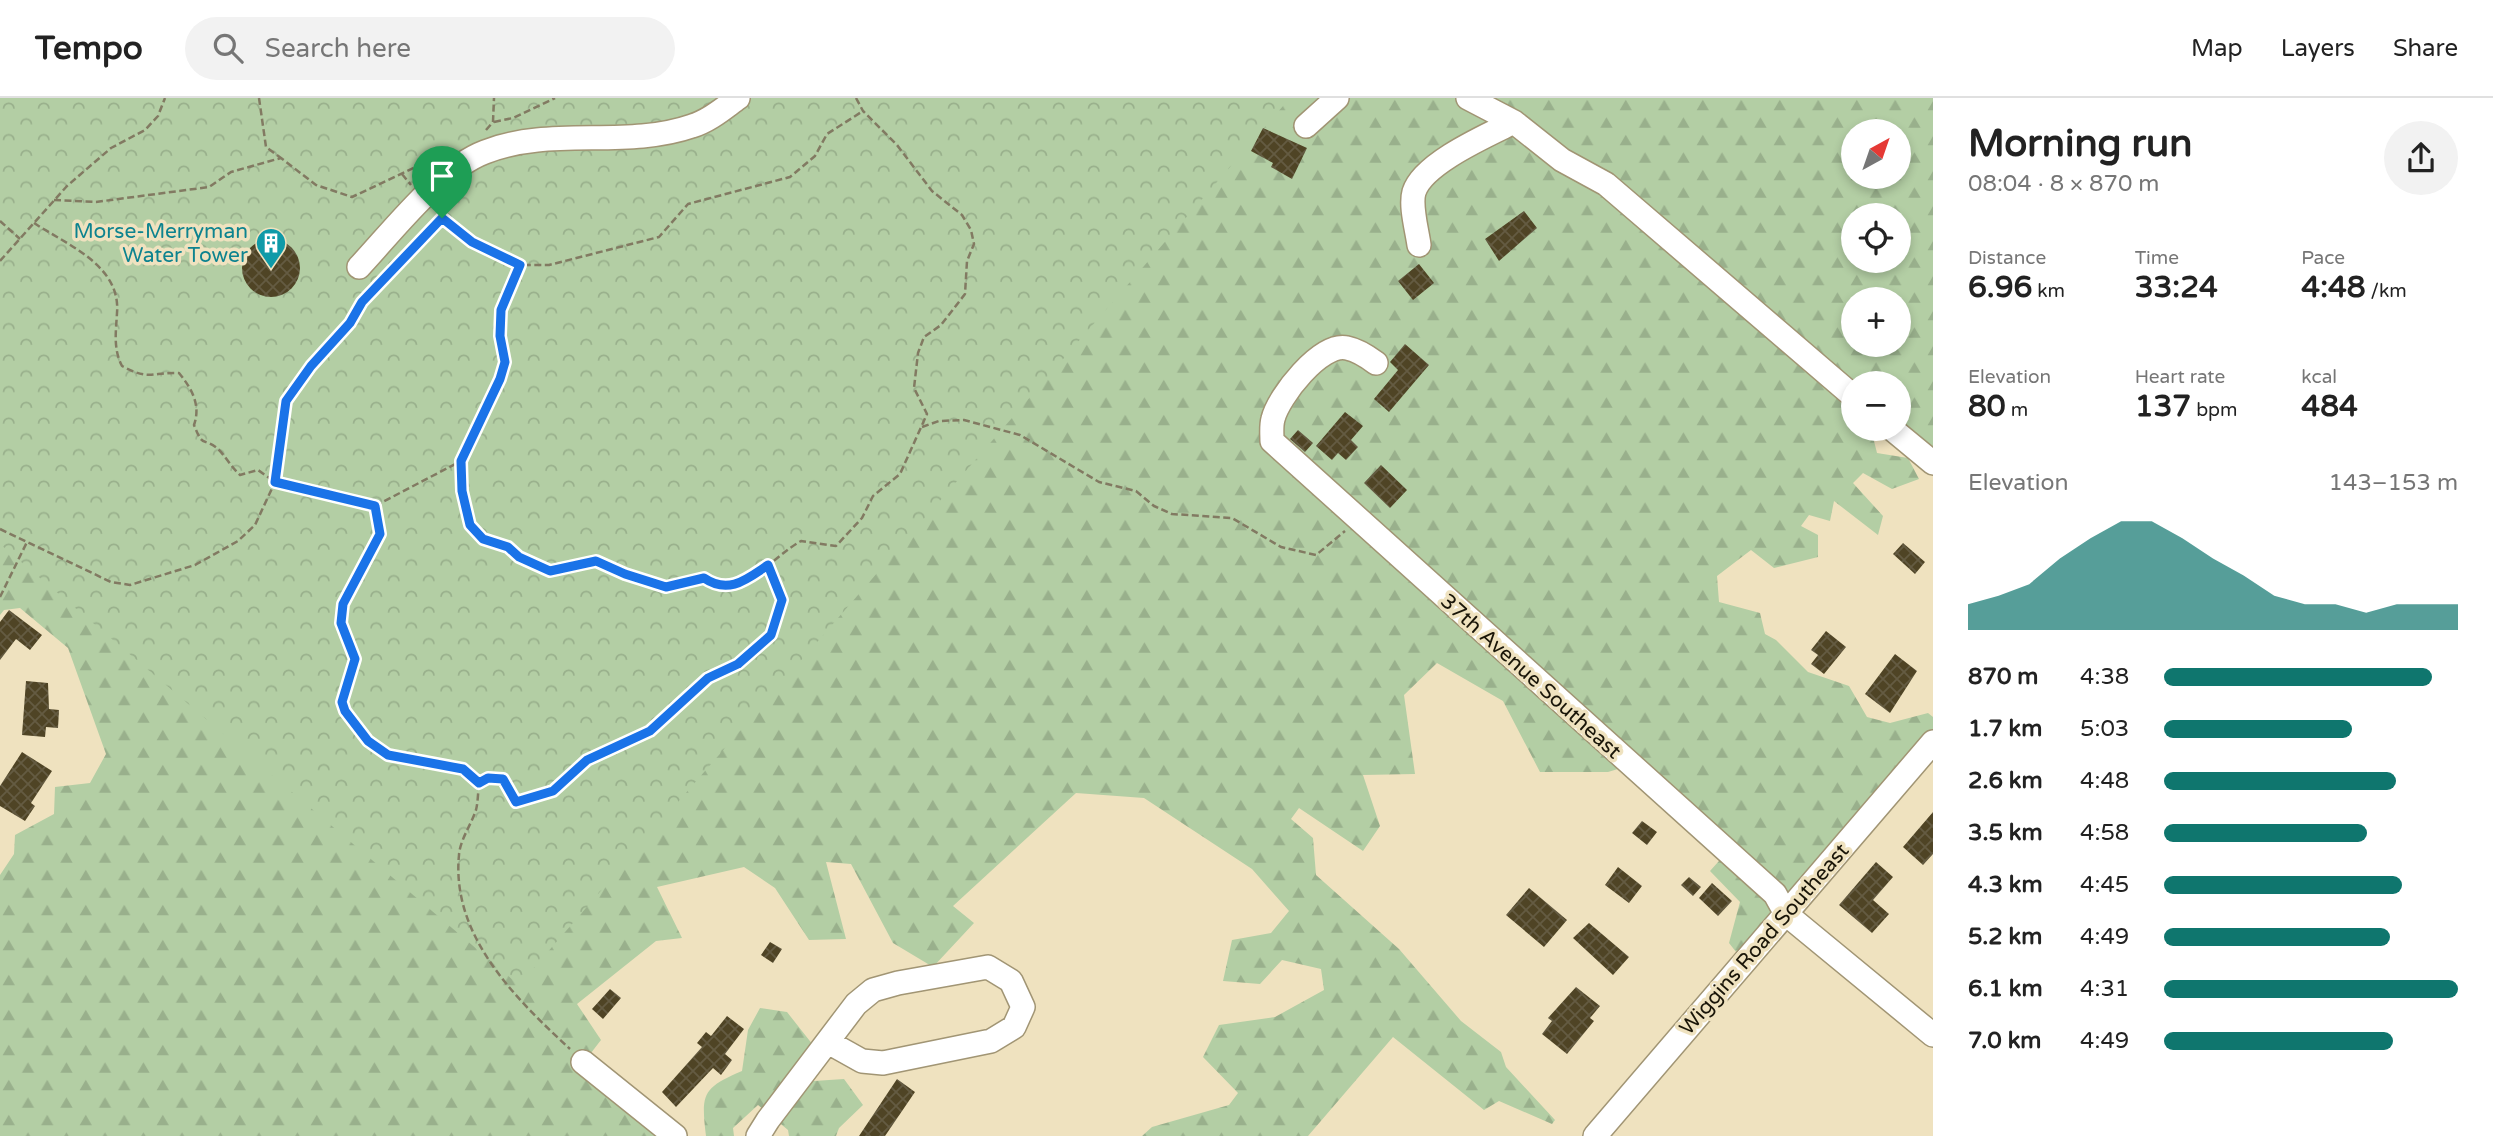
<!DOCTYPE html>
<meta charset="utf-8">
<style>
body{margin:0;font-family:"Varela Round",sans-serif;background:#f2f2f2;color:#222;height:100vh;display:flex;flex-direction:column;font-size:26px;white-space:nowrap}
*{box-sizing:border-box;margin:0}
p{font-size:23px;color:#767676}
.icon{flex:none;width:38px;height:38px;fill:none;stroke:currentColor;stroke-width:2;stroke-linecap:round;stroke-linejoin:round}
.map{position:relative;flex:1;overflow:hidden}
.details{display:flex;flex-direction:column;background:#fff;width:560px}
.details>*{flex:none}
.needle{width:46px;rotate:40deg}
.buttons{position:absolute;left:1841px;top:21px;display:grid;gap:14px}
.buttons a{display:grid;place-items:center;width:70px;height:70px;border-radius:50%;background:#fff;box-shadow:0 4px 10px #0003;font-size:35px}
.pin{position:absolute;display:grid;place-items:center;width:60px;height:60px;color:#fff;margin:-72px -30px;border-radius:50% 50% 50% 0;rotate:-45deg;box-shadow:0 0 7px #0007}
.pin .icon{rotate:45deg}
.round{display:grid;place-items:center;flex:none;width:74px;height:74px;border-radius:37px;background:#f2f2f2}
.headline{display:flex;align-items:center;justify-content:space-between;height:119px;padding:0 35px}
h1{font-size:38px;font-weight:800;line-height:52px}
.figures{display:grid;grid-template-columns:repeat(3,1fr);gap:10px;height:119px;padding:7px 35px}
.figures div{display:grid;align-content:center}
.figures b{font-size:30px;font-weight:800}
.figures small{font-size:19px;font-weight:400}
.figures p{font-size:19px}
.chart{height:196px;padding:14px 35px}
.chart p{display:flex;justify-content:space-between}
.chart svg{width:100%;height:126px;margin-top:7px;fill:#0f766e;opacity:.7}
ul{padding:0 35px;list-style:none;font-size:23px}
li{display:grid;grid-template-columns:112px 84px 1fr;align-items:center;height:52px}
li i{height:18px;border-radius:9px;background:#0f766e}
header{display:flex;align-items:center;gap:42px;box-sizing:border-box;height:98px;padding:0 35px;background:#fff;border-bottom:2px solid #e0e0e0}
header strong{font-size:33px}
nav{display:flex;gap:38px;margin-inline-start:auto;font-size:24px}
.search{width:490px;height:63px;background:#f2f2f2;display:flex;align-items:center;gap:18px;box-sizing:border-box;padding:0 24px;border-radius:38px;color:#767676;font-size:26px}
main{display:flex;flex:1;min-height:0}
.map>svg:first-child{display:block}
.forest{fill:url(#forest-firs);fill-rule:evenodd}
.park{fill:url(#park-crowns)}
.building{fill:url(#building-cross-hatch)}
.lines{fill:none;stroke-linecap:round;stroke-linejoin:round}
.minor-casing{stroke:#a19574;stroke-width:26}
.path{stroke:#827a62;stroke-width:2.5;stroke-dasharray:7 3.5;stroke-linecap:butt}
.minor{stroke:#fff;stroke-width:23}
.route-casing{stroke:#fff;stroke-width:14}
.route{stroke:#1a73e8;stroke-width:9}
.labels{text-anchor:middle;stroke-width:7;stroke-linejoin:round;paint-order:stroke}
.culture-label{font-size:21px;fill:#0d838f;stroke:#efe2bf;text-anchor:end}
.street-label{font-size:21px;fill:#191508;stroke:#efe2bf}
</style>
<header>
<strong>Tempo</strong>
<div class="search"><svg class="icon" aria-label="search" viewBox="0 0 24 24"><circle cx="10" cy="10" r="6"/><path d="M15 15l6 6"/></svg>Search here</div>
<nav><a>Map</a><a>Layers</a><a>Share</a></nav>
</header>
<main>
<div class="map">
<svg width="1933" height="1038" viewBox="0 0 1933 1038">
<defs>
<pattern id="forest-firs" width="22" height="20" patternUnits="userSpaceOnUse" patternTransform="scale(1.75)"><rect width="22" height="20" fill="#b3cea4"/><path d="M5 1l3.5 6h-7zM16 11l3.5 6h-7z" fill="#99b08c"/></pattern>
<pattern id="park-crowns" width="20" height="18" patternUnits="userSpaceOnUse" patternTransform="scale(1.75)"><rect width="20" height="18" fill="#b3cea4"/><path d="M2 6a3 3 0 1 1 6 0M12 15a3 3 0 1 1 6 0" fill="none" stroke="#99b08c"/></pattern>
<pattern id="building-cross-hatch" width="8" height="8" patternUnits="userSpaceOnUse" patternTransform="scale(1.75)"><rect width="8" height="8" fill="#4f4425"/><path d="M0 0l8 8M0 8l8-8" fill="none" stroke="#645b42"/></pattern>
</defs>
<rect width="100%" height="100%" fill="#efe2bf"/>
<!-- forest -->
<path class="forest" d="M0,0H1933V365L1899,331V285H1853V331H1871L1877,355L1908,360L1919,381L1892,391L1863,375L1853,385L1883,418L1878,437L1834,403L1830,423L1809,417L1801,428L1818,437V459L1774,470L1751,452L1717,478L1719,504L1760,515L1765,536L1776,542L1808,574L1849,588L1867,619L1890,625L1928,615L1933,619V644L1744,864L1729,845L1740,804L1710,773L1727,754L1631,667L1608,674H1540L1503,603L1437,565L1404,597L1415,676L1363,677L1380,728L1363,753L1299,710L1291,721L1313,740L1316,777L1399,851L1461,923L1501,954L1506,969L1555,1022L1552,1026L1499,1003L1484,1012L1393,939L1308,1038H1142L1152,1029L1229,1007L1238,995L1203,959L1219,927L1275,919L1324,892L1321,871L1282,862L1260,886L1223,883L1232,842L1271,835L1289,813L1252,771L1144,700L1076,695L953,808L974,825L933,869L893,845L851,766L826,764L846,841L809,842L775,790L744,769L657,789L682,840L656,843L577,906L601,942L584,964L674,1038H0V777L14,756L15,737L54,716L55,689L90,685L106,656L68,550L20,510L4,512L0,517ZM1853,33H1899V79H1853ZM1853,117H1899V163H1853ZM1853,201H1899V247H1853Z
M760,910L787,914L813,947L814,983L844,981L863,1007L839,1030L836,1038H789L788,1032L758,1007L733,1030L734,1038H706C701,996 702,990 742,973L748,932Z"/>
<!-- park -->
<path class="park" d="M0,0H1290L519,887L0,446Z"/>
<!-- building -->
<path class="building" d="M1263,30L1307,50L1292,81L1271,69L1273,65L1251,53Z
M1524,113L1537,130L1499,163L1485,141Z
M242 170a29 29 0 1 1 58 0a29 29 0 1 1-58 0Z
M1419,166L1434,185L1413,202L1398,183Z
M1405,246L1429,267L1389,314L1374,301L1398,272L1390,264Z
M1345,314L1363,328L1351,342L1358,349L1346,362L1338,355L1332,362L1316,348Z
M1298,332L1313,345L1305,354L1290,341Z
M1381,367L1407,392L1390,410L1364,385Z
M1903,445L1925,464L1915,476L1893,456Z
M9,512L42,537L30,552L16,541L0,562V524Z
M1826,533L1846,549L1824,576L1811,566L1818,557L1811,552Z
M1895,556L1917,573L1890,615L1865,596Z
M26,583L48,585L49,611L59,612L58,630L46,629L45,639L22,637Z
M22,654L52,673L31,705L35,708L25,723L0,708V688Z
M1933,714V756L1923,767L1903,749Z
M1642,723L1657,734L1647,747L1632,735Z
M1876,764L1893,779L1873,802L1889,816L1872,835L1839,807Z
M1618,769L1642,788L1629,805L1605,787Z
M1689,779L1701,789L1693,798L1681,787Z
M1712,785L1732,803L1718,818L1699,800Z
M1529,790L1567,822L1544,849L1506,817Z
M1589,825L1629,859L1613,877L1573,840Z
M770,844L782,851L773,865L761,857Z
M1576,889L1600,908L1590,920L1594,923L1567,956L1542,936L1552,923L1548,920Z
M610,891L621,900L603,921L592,911Z
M727,918L744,931L725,956L732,962L721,977L713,970L676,1009L662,994L702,949L697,945L706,934L711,938Z
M897,981L915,994L885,1038H859Z"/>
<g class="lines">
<!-- minor casing -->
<g class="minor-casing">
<path id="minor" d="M1468,0L1514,24L1562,62L1606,86L1853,298
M1306,28L1337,0
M1419,147C1417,132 1410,108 1414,94C1423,65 1488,37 1514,24
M359,169C392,134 440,71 485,54C550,28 626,51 692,28C709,23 724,10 738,0
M1376,265C1368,259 1357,252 1347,250C1321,244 1278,299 1273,321C1271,328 1272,336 1272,343L1775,796L1786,816L1933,937
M1892,331L1933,365
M583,964L675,1038
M758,1038L768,1022L856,906L873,892L898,885L988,869L1011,883L1023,909L1014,929L991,943L883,965L862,963L828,944
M1595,1038L1933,644"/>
</g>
<!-- path -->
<path class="path" d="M259,0L266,49L281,60
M856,0L863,13L897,47L932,93L962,117L971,132L974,146L967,163L965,196L941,227L924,239L918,255L914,290L927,316L900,376L873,398L862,420L836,448L801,443C772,459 740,504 704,480L666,489L639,478L625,476L596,463L550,473L519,459L508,448L483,441L470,427L462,393L461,363L500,281L505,264L500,238L501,212L520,167H549L659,139L688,106L790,79L815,58L827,36L863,13
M494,24L513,20L555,0
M486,32L493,24L494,0
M402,76L411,87
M54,102L96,104L209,89L231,74L281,60L316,87L352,99L441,57
M437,111C451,140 492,154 519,167
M0,123L20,141
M34,125C67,147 121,167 117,215C116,233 113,251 122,268C150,283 151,274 179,275C192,291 201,307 194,327C203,350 202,339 217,350C224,356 231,369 240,377L258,372L275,384L375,408L380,436L343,506L341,525L355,561L342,604L345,613L368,643L388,657L463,671L479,685
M0,163L67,88L111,50L145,32L158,18L165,0
M922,329L939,323L964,322L1020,337L1099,384L1136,393L1154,408L1172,416L1232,420L1281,449L1316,457L1345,433
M375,408L459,364
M0,431L111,484L130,487L195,467L238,443L255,427L275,384L286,304L311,268L350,225L362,203L442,120
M0,499L27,444
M479,685L488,679L503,681L516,704L553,693L587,662L650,633L708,580L738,566L771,537L782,502L768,468
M479,685C478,694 478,704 476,712C471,727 460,742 459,757C451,838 516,901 570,951"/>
<!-- minor -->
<use href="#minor" class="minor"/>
</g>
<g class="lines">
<!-- route casing -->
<g class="route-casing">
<path id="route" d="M442,120L472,144L520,167L501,212L500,238L505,264L500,281L461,363L462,393L470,427L483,441L508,449L519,459L550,473L596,463L625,476L666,489L704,480C729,497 747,481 768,467L782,502L771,537L738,566L708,580L650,633L587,662L553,693L516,704L503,681L488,680L479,685L463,671L388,657L368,643L345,613L342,604L355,561L341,525L343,506L380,436L375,408L275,384L286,303L311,268L350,225L362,204Z"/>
</g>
<!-- route -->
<use href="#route" class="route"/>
</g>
<!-- icons -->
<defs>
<g id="building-pin" transform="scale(1.575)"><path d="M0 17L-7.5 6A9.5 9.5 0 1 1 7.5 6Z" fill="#0f9aa8" stroke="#efe2bf"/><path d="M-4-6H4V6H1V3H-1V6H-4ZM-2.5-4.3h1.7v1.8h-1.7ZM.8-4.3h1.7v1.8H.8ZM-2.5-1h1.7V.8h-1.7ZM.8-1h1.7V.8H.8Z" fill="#fff"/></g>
</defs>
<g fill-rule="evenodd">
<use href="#building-pin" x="271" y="145"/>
</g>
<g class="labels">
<!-- culture labels -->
<g class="culture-label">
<text x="248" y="140">Morse-Merryman<tspan x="248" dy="24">Water Tower</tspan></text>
</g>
<!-- street labels -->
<g class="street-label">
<text transform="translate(1531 578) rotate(42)" y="7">37th Avenue Southeast</text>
<text transform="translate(1764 841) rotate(-49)" y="7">Wiggins Road Southeast</text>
</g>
</g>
</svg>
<div class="buttons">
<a><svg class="needle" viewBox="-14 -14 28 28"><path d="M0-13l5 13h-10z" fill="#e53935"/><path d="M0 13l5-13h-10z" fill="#767676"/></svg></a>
<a><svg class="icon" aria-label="locate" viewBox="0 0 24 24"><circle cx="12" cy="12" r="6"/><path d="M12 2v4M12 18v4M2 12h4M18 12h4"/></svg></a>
<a>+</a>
<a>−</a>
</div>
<div class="pin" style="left:442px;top:120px;background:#1e9e55"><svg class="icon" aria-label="arrive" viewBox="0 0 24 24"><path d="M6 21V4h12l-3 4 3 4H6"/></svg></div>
</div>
<section class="details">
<div class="headline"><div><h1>Morning run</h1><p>08:04 · 8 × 870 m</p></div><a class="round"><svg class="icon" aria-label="share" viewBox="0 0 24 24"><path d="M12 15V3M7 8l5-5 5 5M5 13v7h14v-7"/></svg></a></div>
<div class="figures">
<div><p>Distance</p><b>6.96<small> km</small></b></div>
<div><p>Time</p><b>33:24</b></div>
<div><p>Pace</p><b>4:48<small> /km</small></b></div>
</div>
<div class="figures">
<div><p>Elevation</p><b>80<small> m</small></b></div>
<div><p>Heart rate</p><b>137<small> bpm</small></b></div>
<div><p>kcal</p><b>484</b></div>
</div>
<div class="chart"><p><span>Elevation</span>143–153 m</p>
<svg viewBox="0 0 160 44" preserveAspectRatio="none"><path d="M0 44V35L10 32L20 28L30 19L40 12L50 6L60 6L70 12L80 19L90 25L100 32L110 35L120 35L130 38L140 35L150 35L160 35V44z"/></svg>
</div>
<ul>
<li><b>870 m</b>4:38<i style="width:91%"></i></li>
<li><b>1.7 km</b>5:03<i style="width:64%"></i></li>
<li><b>2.6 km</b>4:48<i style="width:79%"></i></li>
<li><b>3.5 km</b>4:58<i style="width:69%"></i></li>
<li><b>4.3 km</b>4:45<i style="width:81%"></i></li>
<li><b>5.2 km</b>4:49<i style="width:77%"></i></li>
<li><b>6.1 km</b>4:31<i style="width:100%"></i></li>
<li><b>7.0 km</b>4:49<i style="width:78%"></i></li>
</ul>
</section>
</main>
